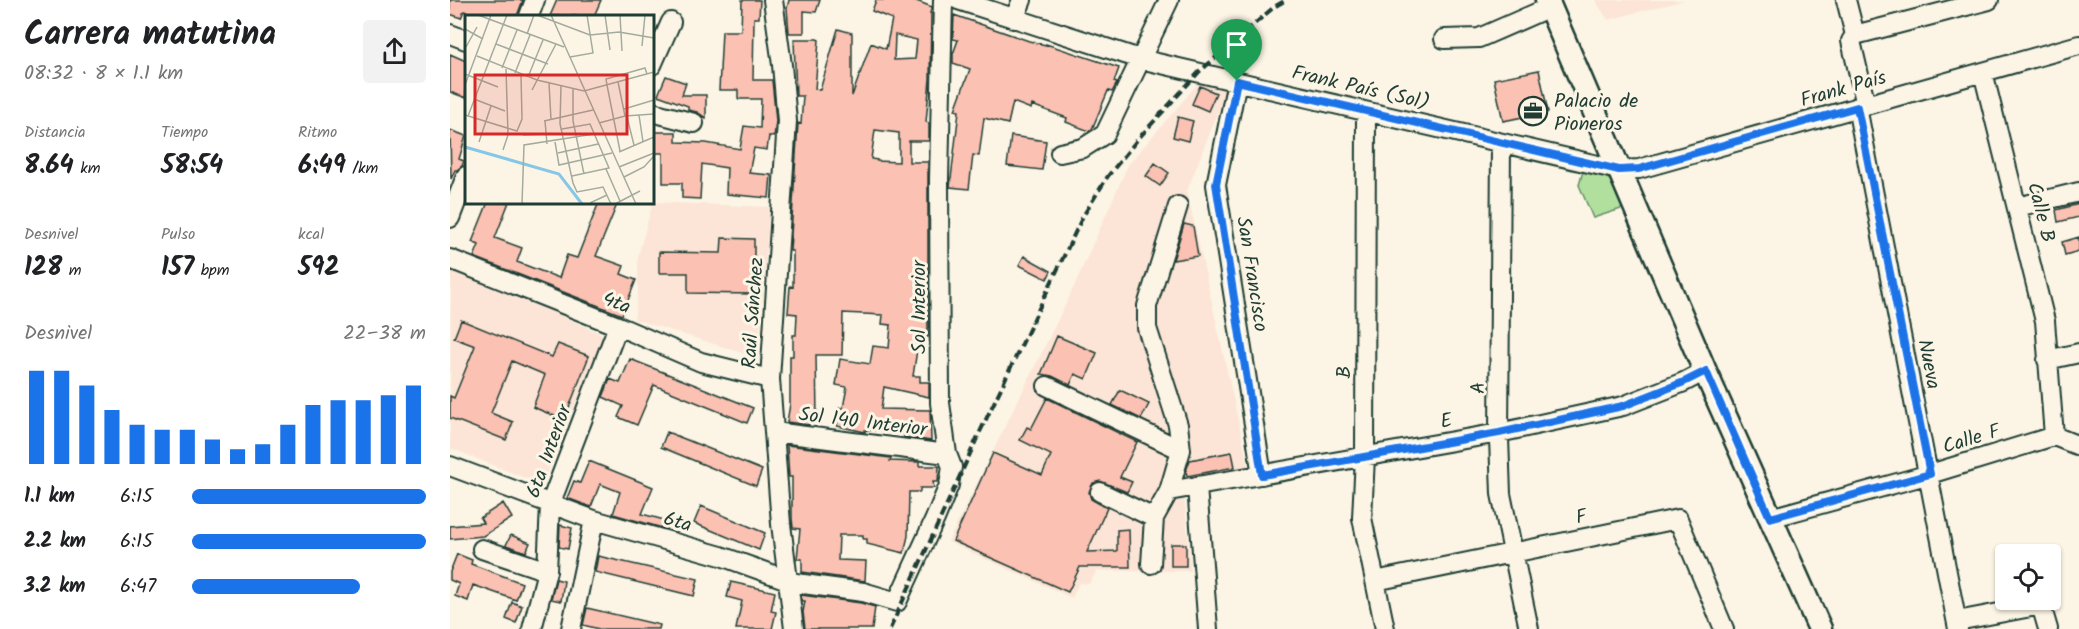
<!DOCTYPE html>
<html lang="es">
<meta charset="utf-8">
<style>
body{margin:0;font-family:Kalam,sans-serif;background:#f2f2f2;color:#202124;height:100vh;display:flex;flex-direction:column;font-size:22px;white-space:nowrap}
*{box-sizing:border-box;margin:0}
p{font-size:20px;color:#757577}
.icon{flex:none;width:33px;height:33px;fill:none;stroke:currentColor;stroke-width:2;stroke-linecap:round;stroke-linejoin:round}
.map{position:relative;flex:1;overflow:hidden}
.drawer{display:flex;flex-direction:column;background:#fff;width:450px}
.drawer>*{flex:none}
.buttons{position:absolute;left:1545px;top:544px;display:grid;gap:12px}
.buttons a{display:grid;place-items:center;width:66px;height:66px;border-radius:6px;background:#fff;box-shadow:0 2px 4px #0004;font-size:30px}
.pin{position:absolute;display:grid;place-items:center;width:51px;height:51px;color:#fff;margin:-62px -26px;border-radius:50% 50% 50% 0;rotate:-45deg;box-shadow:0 0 6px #0007}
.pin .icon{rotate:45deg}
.round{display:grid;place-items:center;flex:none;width:63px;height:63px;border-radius:6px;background:#f2f2f2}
.head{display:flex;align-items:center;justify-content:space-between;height:102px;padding:0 24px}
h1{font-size:33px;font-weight:700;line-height:45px}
.figures{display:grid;grid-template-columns:repeat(3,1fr);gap:9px;height:102px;padding:6px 24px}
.figures div{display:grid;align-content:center}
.figures b{font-size:26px;font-weight:700}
.figures small{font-size:16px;font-weight:400}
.figures p{font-size:16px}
.chart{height:168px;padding:12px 24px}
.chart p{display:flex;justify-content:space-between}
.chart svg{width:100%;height:108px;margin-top:6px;stroke:#1a73e8;stroke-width:6}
ul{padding:0 24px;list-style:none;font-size:20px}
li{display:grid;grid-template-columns:96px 72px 1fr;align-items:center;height:45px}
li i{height:15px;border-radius:8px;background:#1a73e8}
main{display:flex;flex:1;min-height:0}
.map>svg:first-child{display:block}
.built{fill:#fce5d6}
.green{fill:#b0df9e;stroke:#688e69;stroke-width:1.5}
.building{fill:#fbc1b2;stroke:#1f3d34;stroke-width:1.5;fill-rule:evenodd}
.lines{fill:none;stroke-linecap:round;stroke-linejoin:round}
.minor-casing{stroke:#1f3d34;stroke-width:22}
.major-casing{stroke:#1f3d34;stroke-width:27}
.minor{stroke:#fcf5e5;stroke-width:18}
.major{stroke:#fcf5e5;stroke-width:22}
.rail{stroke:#1f3d34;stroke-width:4;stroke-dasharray:9 4.5;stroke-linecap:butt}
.route-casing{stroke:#fff;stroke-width:12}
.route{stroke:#1a73e8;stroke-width:8}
.labels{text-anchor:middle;stroke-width:6;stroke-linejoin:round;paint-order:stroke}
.street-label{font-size:20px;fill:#1f3d34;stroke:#fcf5e5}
.poi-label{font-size:20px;fill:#1f3d34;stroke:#fcf5e5;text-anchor:start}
.inset-river{fill:none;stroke:#86c7e7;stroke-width:3}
.inset-road{fill:none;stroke:#a4ab9e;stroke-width:1.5}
.view{fill:#d62828;fill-opacity:0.15;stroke:#d62828;stroke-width:3}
.inset-edge{fill:none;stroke:#1f3d34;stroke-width:3}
</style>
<main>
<section class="drawer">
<div class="head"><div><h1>Carrera matutina</h1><p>08:32 · 8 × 1.1 km</p></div><a class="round"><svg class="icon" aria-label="share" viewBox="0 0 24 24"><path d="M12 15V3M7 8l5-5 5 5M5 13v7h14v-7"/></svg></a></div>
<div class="figures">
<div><p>Distancia</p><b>8.64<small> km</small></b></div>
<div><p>Tiempo</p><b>58:54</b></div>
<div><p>Ritmo</p><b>6:49<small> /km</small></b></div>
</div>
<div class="figures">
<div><p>Desnivel</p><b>128<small> m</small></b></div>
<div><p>Pulso</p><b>157<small> bpm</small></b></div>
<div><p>kcal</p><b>592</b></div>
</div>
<div class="chart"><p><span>Desnivel</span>22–38 m</p>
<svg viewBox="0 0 160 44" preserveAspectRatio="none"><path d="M5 44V6M15 44V6M25 44V12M35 44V22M45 44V28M55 44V30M65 44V30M75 44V34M85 44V38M95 44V36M105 44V28M115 44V20M125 44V18M135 44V18M145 44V16M155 44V12"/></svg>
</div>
<ul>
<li><b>1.1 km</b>6:15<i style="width:100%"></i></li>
<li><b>2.2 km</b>6:15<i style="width:100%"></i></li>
<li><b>3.2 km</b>6:47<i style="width:72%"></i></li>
</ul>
</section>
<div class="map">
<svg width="1629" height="629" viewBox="0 0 1629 629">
<rect width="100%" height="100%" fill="#fcf5e5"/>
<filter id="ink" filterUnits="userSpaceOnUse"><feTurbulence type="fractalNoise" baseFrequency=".0167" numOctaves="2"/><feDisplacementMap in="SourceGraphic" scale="12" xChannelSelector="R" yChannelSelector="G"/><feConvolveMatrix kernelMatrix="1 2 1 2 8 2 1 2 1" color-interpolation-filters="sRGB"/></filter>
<g filter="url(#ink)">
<!-- built -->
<path class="built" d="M1145,0H1235L1158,20Z
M750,81L777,89L737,191L799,469L733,482L741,571H647L639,584L629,583L622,598L498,542L621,293L678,165Z
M203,202L320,207L308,358L184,319L188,292V256Z
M1,266L154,335L92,485L0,448Z"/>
<!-- green -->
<path class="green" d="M1133,171C1165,177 1162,179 1174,208L1143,218L1129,185Z"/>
<!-- building -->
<path class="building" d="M0,0H73L67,16H28L14,11L11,18L0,14Z
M107,0H151L144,16H100Z
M292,0H310L309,18H304L303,80H322L326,121L324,137L319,136L317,150L304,148L299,173L321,175L319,198L276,194L277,168L252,164L250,199L232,198V183H213V153H205V132H226V142L256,143L290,149L294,126L310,128L311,99H288V90H269L272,31H291Z
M339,0H370L366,12L354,11V33H339L337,8Z
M426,0H464L482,7L480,13H481L480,79L476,122L479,123V141H459V162H478V337H469L463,376H470V382H479V397L434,387L431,409L480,410L481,441L454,437V431L415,430V432L387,426L389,408H393L397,387L386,385L390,359L420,364L423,346L439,348L441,325L432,324L433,315L393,313L392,355H366L367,417H360L359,425L337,422L340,404V356H343V335H346L347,314L338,313L340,286L343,287V251H340L348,123L351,124L353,96H346L344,39H367L369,40L365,89L370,90L388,29L402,33V96L421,43L436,49L442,19L422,11ZM445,35L467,40L465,59L444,60ZM425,130L449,133V162L427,161V160L421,159Z
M504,15L579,41L596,45V44L669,68L664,82L667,83L662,92L658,91L642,129L639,131L616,122L617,118L582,105L581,109L563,102L558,124L534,118L529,156L523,155L519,189L500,187L509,111L505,110L520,69L503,63V54L508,40L503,39Z
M0,54L16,61V98L0,92Z
M1089,70L1098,112L1053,121L1044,79Z
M216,76L236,83L232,95H256V118L247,112L238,110V106L208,95Z
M750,86L766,93L758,111L742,104Z
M728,117L743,121L738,141L723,137Z
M0,130L16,136L9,159L14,161L12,166L7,170H5L1,179Z
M561,136L596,141L592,170L557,166Z
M705,163L719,173L710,186L696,176Z
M38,202H59L45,238L72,248L67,262L109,278L117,255L127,258L149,202H168L146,256L174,266L171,274L186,280L172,315L24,257L29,245L22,242Z
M1629,204V217L1608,222L1606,210Z
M734,224L743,226L748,256L723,260Z
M1629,237V251L1615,255L1612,242Z
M272,238L304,239V294L238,293V273H209V252L271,253Z
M574,256L601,271L597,279L569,265Z
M11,320L102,357L108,344L139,356L114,420L83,407L95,375L62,361L41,413L63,422L56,440L0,418V396L4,398L25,346L4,338Z
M607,336L647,353L636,379L625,374L620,385L602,376L591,374Z
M180,359L303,408L297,423L204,385L187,425L168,417L173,406L153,397L160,379L170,383Z
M670,390L699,404L691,419L662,405Z
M597,398L687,442L670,477L682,482L677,492L650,481L643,483L639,492L641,499L657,508L637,552L667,551V530L679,529L680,567H630L618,592L503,541L543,453L592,475L601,455L570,440L577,427L581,429Z
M217,432L312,470L306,486L211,447Z
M337,445L441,458L440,461L469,462V466H489L488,482H483L484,488H470V492H459L458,536L454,553L417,544V539H413V535H389L388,560L416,561L415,581L352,572V559H347L350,529L343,528L342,518V477H339Z
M782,452L785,467L737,476L736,471L740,460Z
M139,461L203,487L192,514L218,521L216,529L163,514L170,492L150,484L141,507L117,498L124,481L130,483Z
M53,503L62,518L33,536L0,539V526L33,523L30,518Z
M251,506L315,533L309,550L244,523Z
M110,525L122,528L118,549L109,547Z
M61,535L80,543L76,552L56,545Z
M721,544H736V566H721Z
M7,554L22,560L21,564L72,583L66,600L23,585L18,601L5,596L9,584L0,580V572Z
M148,556L248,579L244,596L145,572Z
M106,579L114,581L111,601L101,599Z
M281,582L325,592L321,611L326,612L322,629H286L292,601L277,597Z
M351,595L411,603L425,607L422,629H355L353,612L355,601H352Z
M62,602L72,606L66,623L56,619Z
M137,608L210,625L209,629H149L133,625Z"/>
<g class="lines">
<!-- minor casing -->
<g class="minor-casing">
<path id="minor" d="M323,0L332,65L337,121L320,379L331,524L344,629
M508,0L690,59L1169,170L1189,169L1629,45
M1396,0L1405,35
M79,16L85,0
M564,19L572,0
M0,34L16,40
M1405,35L1539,0
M1405,35L1401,41L1416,105
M994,39L1029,38L1100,7
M202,65L221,22
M1533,72L1595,321L1604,436
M787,81L766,185L812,475
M1407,107L1508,629
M202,112L244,123
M916,112L915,457L912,518L935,629
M1051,143L1049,438L1051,494L1079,629
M610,153L633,148L655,134L719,0
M1567,207L1629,192
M0,218L16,176
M0,259L168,326L251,362L320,379
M1597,360L1629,353
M597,386L731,450
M324,432L497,454
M0,466L144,520L271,556L346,583L413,592L447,602L485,519L499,485L502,467L497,454L490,403L489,179L493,0
M747,487L758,629
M719,491L1049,433L1173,406L1234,382L1255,371
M650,492L704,518
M1320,518L1480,474L1604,436L1629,446
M32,549L97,571
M701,564L704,518L719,491L731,450L728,425L697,328V306L728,206
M925,581L1228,519L1274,629
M1507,621L1591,605L1598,629
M82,629L97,571L100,505L168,326
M121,629L144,520"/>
</g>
<!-- major casing -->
<g class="major-casing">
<path id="major" d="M1097,0L1255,371L1370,629"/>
</g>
<!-- minor -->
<use href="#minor" class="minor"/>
<!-- major -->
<use href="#major" class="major"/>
<!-- rail -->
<path class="rail" d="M440,629L529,434L633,216L658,176L687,140L749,72L824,7L836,0"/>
</g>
</g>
<g class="lines" filter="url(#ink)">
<!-- route casing -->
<g class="route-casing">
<path id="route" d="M787,81L1169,170L1189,169L1407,107L1480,474L1320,518L1256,371L1234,382L1173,406L1049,433L812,475L766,184Z"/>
</g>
<!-- route -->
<use href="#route" class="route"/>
</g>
<!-- icons -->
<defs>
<g id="office-ring" transform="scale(1.5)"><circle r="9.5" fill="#fcf5e5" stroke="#1f3d34" stroke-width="1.5"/><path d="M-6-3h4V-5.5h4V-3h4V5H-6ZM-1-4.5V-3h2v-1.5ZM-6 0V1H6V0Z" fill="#1f3d34"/></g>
</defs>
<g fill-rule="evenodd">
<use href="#office-ring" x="1083" y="111"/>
</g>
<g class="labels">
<!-- street labels -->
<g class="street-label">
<text transform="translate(911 87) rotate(13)" y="7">Frank País (Sol)</text>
<text transform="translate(1393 88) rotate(-16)" y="7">Frank País</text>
<text transform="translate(1592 212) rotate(76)" y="7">Calle B</text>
<text transform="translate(803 274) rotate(81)" y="7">San Francisco</text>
<text transform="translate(167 302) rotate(22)" y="7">4ta</text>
<text transform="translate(468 307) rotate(-90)" y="7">Sol Interior</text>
<text transform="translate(302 313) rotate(-86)" y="7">Raúl Sánchez</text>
<text transform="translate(1480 364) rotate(79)" y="7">Nueva</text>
<text transform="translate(893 372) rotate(-90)" y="7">B</text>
<text transform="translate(1027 388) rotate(-90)" y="7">A</text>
<text transform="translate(996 420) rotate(-10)" y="7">E</text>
<text transform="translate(413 421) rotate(7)" y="7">Sol 140 Interior</text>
<text transform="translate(1521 438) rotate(-17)" y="7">Calle F</text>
<text transform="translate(98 451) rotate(-70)" y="7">6ta Interior</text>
<text transform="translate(1131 516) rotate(-12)" y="7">F</text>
<text transform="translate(228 521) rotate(16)" y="7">6ta</text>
</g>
<!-- poi labels -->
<g class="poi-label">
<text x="1104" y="107">Palacio de<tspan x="1104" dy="23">Pioneros</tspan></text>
</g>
</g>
<!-- overview -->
<g transform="translate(15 15)">
<rect width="189" height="189" fill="#fcf5e5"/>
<path class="inset-river" d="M0,132L94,159L117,189"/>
<path class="inset-road" d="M13,0L99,32M72,0L125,20M86,0L171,189M140,0L145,35M155,0L157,36M0,14L18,24M62,19L69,0M125,20L154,17L189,23M31,29L83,49M177,31L180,0M1,32L12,12M12,41L72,65L119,76L189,57M105,42L128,38L122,0M37,53L52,15M50,58L65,20M0,59L33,72M63,62L78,25M153,67L160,101M84,68L86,105M0,70L26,0M142,70L155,136M142,70L141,64L180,53L182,59M96,71L95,109L108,168L112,177L138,172L146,189M108,74V106L119,159M67,75L91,29M9,84L40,96M159,94L189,85M0,100L52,116L57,104L56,60M174,100L178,127M3,101L42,0M162,102L169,130M79,106L128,95M80,106L82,129M134,108L160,101L189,99M97,114L125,109L144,153L107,161M58,120L81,119M14,127L26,91M90,127L94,150L147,138M38,135L43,120L41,54M154,137L189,122M93,138L133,129M154,152L189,138M141,154L155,186M159,162L179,152L189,141M125,188L142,180M57,189L59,130L129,119M150,189L175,176"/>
<path class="view" d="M10,60H162V119H10Z"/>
<rect width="189" height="189" class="inset-edge"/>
</g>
</svg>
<div class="buttons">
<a><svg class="icon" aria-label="locate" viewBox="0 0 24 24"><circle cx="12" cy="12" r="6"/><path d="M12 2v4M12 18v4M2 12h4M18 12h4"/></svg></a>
</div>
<div class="pin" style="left:787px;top:81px;background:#1e9e55"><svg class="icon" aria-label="arrive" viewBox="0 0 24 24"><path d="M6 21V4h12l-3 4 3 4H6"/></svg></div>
</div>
</main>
